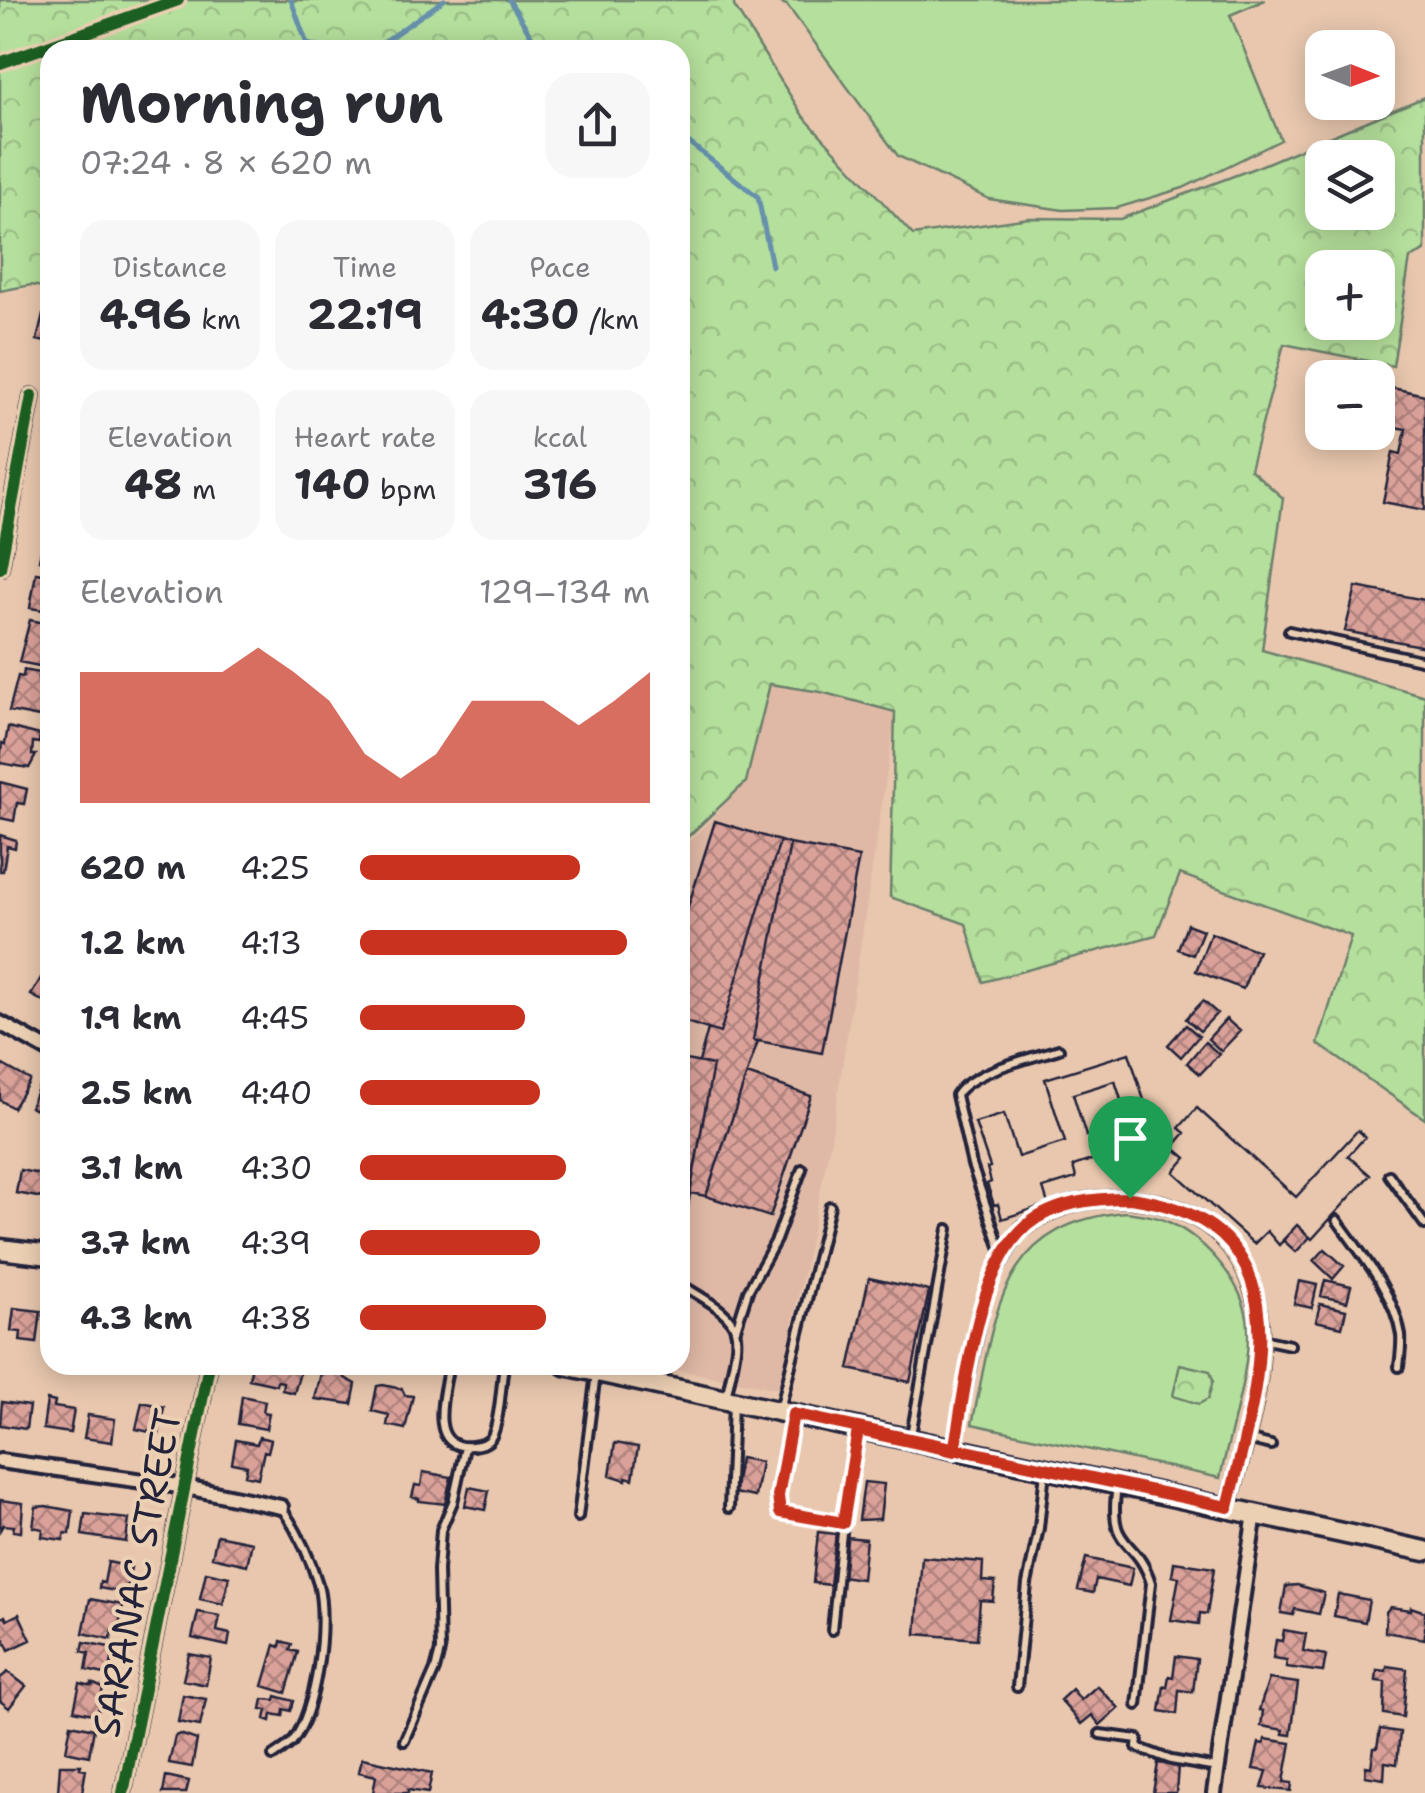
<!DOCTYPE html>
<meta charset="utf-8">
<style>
body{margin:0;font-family:"Shantell Sans",sans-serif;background:#f7f7f7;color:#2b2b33;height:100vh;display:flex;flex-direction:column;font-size:38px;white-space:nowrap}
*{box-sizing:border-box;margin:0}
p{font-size:32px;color:#7c7c81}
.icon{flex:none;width:55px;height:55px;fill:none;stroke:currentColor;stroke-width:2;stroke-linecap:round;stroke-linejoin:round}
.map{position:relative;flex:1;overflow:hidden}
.sheet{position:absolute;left:40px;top:40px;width:650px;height:1335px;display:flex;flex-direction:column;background:#fff;border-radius:30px;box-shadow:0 5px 25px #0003}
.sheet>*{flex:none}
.needle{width:65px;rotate:91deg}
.fabs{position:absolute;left:1305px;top:30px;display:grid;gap:20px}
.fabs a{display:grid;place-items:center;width:90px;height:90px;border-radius:20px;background:#fff;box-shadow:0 5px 25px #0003;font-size:50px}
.pin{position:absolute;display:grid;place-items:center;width:85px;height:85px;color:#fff;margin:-102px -42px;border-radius:50% 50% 50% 0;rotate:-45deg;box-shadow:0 0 10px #0007}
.pin .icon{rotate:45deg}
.round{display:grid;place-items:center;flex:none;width:105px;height:105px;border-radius:30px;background:#f7f7f7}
.overview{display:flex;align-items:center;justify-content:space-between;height:170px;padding:0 40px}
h1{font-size:55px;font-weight:700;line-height:75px}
.figures{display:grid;grid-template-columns:repeat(3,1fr);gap:15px;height:170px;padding:10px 40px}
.figures div{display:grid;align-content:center;border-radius:25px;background:#f7f7f7;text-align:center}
.figures b{font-size:42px;font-weight:700}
.figures small{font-size:28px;font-weight:400}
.figures p{font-size:28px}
.chart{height:280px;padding:20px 40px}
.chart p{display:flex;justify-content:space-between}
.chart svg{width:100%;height:180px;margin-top:10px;fill:#c8321e;opacity:.7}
ul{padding:0 40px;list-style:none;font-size:32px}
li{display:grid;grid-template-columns:160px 120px 1fr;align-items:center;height:75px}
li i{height:25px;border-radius:12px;background:#c8321e}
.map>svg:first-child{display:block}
.built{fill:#e0b9a6}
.grass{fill:#b5df9c;stroke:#6c806c;stroke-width:2.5}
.forest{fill:url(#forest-crowns);stroke:#6c806c;stroke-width:2.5;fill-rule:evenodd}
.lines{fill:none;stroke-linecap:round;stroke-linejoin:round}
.stream{stroke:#6690ab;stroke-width:5}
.building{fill:url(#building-cross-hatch);stroke:#22223b;stroke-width:2.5;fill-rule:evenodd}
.lane-casing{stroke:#22223b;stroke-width:14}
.street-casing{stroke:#22223b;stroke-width:20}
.secondary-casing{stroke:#22223b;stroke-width:25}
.lane{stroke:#ecd0b3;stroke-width:6}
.street{stroke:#ecd0b3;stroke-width:12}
.secondary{stroke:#ecd0b3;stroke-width:18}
.cycleway-casing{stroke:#ecd0b3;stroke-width:19}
.cycleway{stroke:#1b5e20;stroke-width:12}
.route-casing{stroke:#fff;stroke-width:20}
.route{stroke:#c8321e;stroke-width:12}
.labels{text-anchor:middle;stroke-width:8;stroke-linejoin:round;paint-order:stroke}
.street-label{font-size:38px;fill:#22223b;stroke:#ecd0b3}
</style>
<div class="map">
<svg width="1425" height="1793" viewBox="0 0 1425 1793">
<defs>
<pattern id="forest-crowns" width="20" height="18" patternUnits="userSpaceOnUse" patternTransform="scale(2.5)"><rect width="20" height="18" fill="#b5df9c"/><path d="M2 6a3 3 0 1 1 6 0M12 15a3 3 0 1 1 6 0" fill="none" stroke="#9bbf87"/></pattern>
<pattern id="building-cross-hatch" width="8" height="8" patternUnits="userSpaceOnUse" patternTransform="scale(2.5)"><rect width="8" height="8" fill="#daa199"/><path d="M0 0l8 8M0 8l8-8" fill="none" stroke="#b0837e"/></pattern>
</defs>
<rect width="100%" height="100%" fill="#e8c7ae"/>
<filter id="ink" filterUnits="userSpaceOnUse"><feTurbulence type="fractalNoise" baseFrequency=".01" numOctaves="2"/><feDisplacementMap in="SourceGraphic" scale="20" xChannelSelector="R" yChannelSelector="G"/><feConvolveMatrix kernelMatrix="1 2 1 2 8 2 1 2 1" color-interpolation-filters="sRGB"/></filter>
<g filter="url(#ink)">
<!-- built -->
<path class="built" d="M770,684L821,692L896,712L831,1140L779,1389L652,1365H680V852L746,782Z"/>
<!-- grass -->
<path class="grass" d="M773,0H1265L1230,15L1281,140L1183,188L1117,208L1063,210L989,199L898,156L787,5Z
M1126,1212C1138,1214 1152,1215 1164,1220C1201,1235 1239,1276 1247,1317C1254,1358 1229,1436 1220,1478L972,1424C996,1319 994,1224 1126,1212Z"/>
<!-- forest -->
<path class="forest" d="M0,0H734V6L803,116L913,235L1029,218L1120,219L1260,166L1425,97V251L1410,258L1393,366L1284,344L1250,469L1283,498L1262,650L1425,696V1119L1318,1044L1351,936L1180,874L1156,935L983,982L966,924L890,897L895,712L821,692L770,684L746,782L680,844V50H50V288L31,285L0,291ZM1322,158H1378V212H1322ZM1322,268H1378V322H1322Z
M1180,1364L1210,1371L1213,1381L1208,1399L1199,1404L1173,1396Z"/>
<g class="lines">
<!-- stream -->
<path class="stream" d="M291,0L307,44L330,50
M509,0L540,50
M372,50L444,0
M680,144L687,141L758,197L772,266"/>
</g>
<!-- building -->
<path class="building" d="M43,315L50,317V343L37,340Z
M1316,373L1338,378H1322V413L1309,410Z
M1378,385L1425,395V510L1383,502L1393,452L1401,454L1406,429L1378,424Z
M48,520H50V562L39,560Z
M36,573L50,575V611L30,608Z
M1356,587L1425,600V647L1345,631Z
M30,620L50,624L49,668L19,662Z
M24,670L39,673L38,680L46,681L39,717L9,711L18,676L23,677Z
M8,727L40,735L39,743L33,742L32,755H36L29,768L0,763L2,743L5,744Z
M0,782L27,789L24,804L17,803L14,821L0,818Z
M715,821L780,841L720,1033L680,1020V932Z
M0,835L16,840L15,848L7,846L3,871H0Z
M780,841L790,844L753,1040L758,1041L706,1196L690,1193L713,1065L699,1062L708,1029L720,1033Z
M790,844L859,857L822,1053L753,1040Z
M1187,924L1203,930L1193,955L1178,949Z
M1211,933L1258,951L1243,989L1196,971Z
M48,966H50V1005L31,995Z
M1203,1001L1217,1013L1200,1031L1186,1019Z
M1226,1019L1240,1031L1221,1051L1208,1039Z
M1186,1025L1199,1036L1181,1057L1168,1045Z
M1205,1042L1219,1054L1200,1074L1187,1063Z
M1129,1053L1150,1119L1144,1124L1149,1141L1073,1166L1076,1178L1043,1188L1048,1204L1002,1219L998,1204L994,1205L987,1184L991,1182L987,1168L990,1167L975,1123L1004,1114L1018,1157L1065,1142L1045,1079ZM1115,1081L1128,1122L1086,1136L1073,1094Z
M1129,1053L1150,1119L1144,1124L1149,1141L1073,1166L1076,1178L1043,1188L1048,1204L1002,1219L998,1204L994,1205L987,1184L991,1182L987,1168L990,1167L975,1123L1004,1114L1018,1157L1065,1142L1045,1079ZM1115,1081L1128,1122L1086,1136L1073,1094Z
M680,1059L713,1065L688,1206L680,1204Z
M3,1065L30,1080L13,1108L0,1100V1070Z
M747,1074L811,1096L770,1217L706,1196Z
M39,1086L50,1091V1116L30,1107Z
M1197,1108L1296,1197L1358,1130L1365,1137L1348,1156L1370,1175L1312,1239L1297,1225L1279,1245L1267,1231L1254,1244L1174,1172L1186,1158L1173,1147L1185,1133L1179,1128Z
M1197,1108L1296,1197L1358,1130L1365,1137L1348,1156L1370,1175L1312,1239L1297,1225L1279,1245L1267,1231L1254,1244L1174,1172L1186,1158L1173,1147L1185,1133L1179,1128Z
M20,1170L50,1176L48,1199L16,1193Z
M1297,1225L1310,1237L1296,1252L1283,1240Z
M1325,1249L1344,1266L1333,1279L1314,1261Z
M869,1278L929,1291L910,1382L849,1369Z
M1325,1280L1351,1286L1347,1302L1321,1296Z
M1299,1281L1317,1285L1312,1308L1294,1304Z
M1320,1304L1346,1310L1342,1327L1316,1321Z
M14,1308L41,1311L37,1343L20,1341L21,1332L11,1331Z
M252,1365L301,1369L294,1393L282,1390L283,1382L277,1381L276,1385L249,1379Z
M330,1367L346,1370L345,1378L356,1384L352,1404L315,1399L321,1373H329Z
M383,1385L402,1389L405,1395L413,1396L405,1429L387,1425L389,1415L372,1411L377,1386Z
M242,1396L265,1401L263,1412L269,1413L266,1429L238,1424Z
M47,1400L55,1402L54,1407L74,1410L70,1433L43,1429Z
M2,1402L29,1406L26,1429L0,1425Z
M142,1402L164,1407L159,1434L136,1429Z
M88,1415L115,1419L112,1442L84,1438Z
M259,1437L271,1440L268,1452L264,1451L258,1478L245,1475L247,1466L232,1463L236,1440L257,1444Z
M615,1443L638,1447L633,1479L626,1477V1480L610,1475Z
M740,1458L761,1462L755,1497L734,1493Z
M423,1472L451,1477L445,1504L419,1501V1499L412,1497L415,1485L421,1486Z
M864,1482L884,1484L880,1519L859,1520Z
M469,1487L489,1491L485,1510L465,1506Z
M0,1500L23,1503L21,1532L13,1531L14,1526L3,1525L0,1530Z
M46,1506L73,1511L70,1534L65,1533L63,1540L42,1537L43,1529L33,1527L36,1507Z
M85,1514L129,1519L126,1542L82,1535Z
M818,1532L836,1534L830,1585L813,1583Z
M217,1535L252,1542L247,1565L212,1557Z
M845,1537L866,1539L862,1579L841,1576Z
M922,1557L983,1562L982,1581L995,1582L993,1601L980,1600L977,1639L916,1634Z
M1086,1558L1133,1568L1129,1586L1096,1579L1093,1593L1078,1590Z
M108,1562L131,1567L126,1593L99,1588L100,1582L104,1583Z
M1174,1562L1214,1568L1207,1614L1200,1613L1199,1624L1171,1620L1179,1577L1172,1576Z
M206,1572L229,1577L223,1604L200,1599Z
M1297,1585L1324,1593L1319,1614L1295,1609L1293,1615L1281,1613L1286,1586Z
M1338,1594L1369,1600L1365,1622L1334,1616Z
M90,1599L123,1605L118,1632L112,1631L111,1639L83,1633Z
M1390,1607L1411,1610V1607L1425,1612V1639L1385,1632L1386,1612Z
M198,1612L220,1616L217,1631L230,1634L228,1646L192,1638Z
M19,1614L31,1640L9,1650L0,1630V1619L5,1616L7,1620Z
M1284,1630L1306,1634L1303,1651L1326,1655L1323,1672L1286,1667L1287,1660L1273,1658L1276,1640L1282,1641Z
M281,1641L292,1644L290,1650L298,1652L286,1693L263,1686L275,1645L280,1647Z
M84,1642L114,1648L109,1675L86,1670L89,1653L82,1651Z
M189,1654L211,1658L206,1685L183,1680Z
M1176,1656L1197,1659L1193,1692L1179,1690L1177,1714L1160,1711L1164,1686L1167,1687L1169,1676L1173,1677Z
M1387,1666L1407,1669L1403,1717L1384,1714L1385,1682L1376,1681L1377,1670L1386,1671Z
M8,1672L26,1686L9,1708L0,1701V1678Z
M1269,1679L1298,1683L1291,1735L1283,1734L1284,1730L1261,1726L1263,1711L1259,1710Z
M80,1683L92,1686V1683L103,1688L97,1715L74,1710Z
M1097,1686L1119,1708L1100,1725L1092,1715L1081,1724L1060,1700L1072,1689L1081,1700Z
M183,1695L206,1699L200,1726L178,1722Z
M276,1696L294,1701L291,1711L284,1709L283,1716L272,1714L271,1721L265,1719L267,1710L261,1709L263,1699L275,1700Z
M71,1724L94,1729L89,1756L66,1751Z
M1380,1729L1400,1732L1397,1764L1385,1762L1384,1779L1365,1776L1366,1766L1371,1767L1374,1748H1377Z
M180,1734L197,1740L192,1767L169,1763L175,1736Z
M1265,1739L1291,1743L1284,1782L1292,1783L1291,1791L1262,1788L1267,1771L1253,1769L1259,1743L1264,1744Z
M362,1758L432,1773L428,1793L408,1790V1793H373L376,1776L359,1772Z
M1158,1763L1178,1766L1176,1793H1153Z
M60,1765H81L80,1768L86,1769L82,1793L58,1792Z
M166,1776L189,1781L186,1793H163Z"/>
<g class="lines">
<!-- lane casing -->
<g class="lane-casing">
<path id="lane" d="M1289,631L1425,661
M1389,1175L1425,1225
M1337,1220C1361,1254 1394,1292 1401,1335C1402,1345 1400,1357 1399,1367
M1004,1258L972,1165L956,1095C971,1071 1032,1058 1059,1049
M680,1284C748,1324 742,1323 726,1398
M736,1329L748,1291L776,1240L802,1169
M1262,1339L1290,1345
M449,1365C444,1392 426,1451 472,1446C480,1445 488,1444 492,1436C500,1421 501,1383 504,1365
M780,1410L830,1206
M793,1416L779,1496L780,1512L843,1523L858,1430
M911,1435L948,1229
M1246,1439L1271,1445
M955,1445L988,1286L1023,1228
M1117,1486C1107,1553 1136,1534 1151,1583L1137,1705
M729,1508L733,1403
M578,1517L596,1373
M832,1630L843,1523
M1017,1687L1027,1584L1039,1528L1045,1471
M1100,1734L1138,1739L1137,1747L1171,1760L1217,1768
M404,1741L435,1670L440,1651L438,1570L441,1530L453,1502L465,1447
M273,1756C279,1752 287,1747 292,1742C317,1711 328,1622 318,1584C310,1557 297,1530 281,1507"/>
</g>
<!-- street casing -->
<g class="street-casing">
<path id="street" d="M0,568L32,396
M0,1023L50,1051
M1023,1228C1059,1201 1103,1194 1147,1201C1179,1206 1213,1222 1232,1249C1288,1326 1249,1424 1228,1507
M0,1461L186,1487L281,1507
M123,1793L209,1365
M1214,1793L1255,1513"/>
</g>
<!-- secondary casing -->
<g class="secondary-casing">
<path id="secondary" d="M0,1249L50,1255
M565,1365L1425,1551"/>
</g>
<!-- lane -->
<use href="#lane" class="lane"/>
<!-- street -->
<use href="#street" class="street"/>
<!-- secondary -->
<use href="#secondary" class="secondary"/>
<!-- cycleway casing -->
<g class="cycleway-casing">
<path id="cycleway" d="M0,63L178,0
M0,568L32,396
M1023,1228C1059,1201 1103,1194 1147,1201C1179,1206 1213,1222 1232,1249C1288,1326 1249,1424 1228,1507
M123,1793L209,1365"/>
</g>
<!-- cycleway -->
<use href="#cycleway" class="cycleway"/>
</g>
</g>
<g class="lines" filter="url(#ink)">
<!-- route casing -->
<g class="route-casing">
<path id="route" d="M1130,1198C1095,1198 1055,1202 1027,1225C976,1269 966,1387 954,1451L858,1430L843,1523L780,1512L778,1496L793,1414L1228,1507C1258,1385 1312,1222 1130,1198"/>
</g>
<!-- route -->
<use href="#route" class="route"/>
</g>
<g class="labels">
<!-- street labels -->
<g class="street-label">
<text transform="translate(137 1573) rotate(-79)" y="13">SARANAC STREET</text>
</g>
</g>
</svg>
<div class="fabs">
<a><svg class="needle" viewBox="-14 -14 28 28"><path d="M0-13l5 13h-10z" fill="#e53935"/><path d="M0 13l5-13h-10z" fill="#7c7c81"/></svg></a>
<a><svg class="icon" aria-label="layers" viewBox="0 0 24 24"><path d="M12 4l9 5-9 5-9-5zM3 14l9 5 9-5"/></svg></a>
<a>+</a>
<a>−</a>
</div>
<div class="pin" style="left:1130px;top:1198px;background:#1e9e55"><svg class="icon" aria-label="arrive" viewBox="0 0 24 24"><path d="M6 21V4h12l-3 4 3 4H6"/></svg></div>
<section class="sheet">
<div class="overview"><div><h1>Morning run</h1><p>07:24 · 8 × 620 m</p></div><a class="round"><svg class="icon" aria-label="share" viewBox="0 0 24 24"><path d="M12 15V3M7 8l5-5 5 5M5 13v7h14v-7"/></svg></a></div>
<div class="figures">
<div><p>Distance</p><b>4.96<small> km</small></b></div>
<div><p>Time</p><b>22:19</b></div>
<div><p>Pace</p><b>4:30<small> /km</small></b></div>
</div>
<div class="figures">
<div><p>Elevation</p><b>48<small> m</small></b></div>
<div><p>Heart rate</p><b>140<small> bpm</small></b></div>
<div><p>kcal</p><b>316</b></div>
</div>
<div class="chart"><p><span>Elevation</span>129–134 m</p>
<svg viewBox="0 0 160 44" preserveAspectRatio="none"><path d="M0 44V12L10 12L20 12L30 12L40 12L50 6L60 12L70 19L80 32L90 38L100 32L110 19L120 19L130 19L140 25L150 19L160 12V44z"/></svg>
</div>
<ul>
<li><b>620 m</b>4:25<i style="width:76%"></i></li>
<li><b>1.2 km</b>4:13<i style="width:92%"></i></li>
<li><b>1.9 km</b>4:45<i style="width:57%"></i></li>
<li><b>2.5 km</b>4:40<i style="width:62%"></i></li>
<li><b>3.1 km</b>4:30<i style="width:71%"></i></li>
<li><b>3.7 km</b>4:39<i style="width:62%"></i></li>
<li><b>4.3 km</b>4:38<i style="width:64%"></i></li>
</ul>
</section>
</div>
